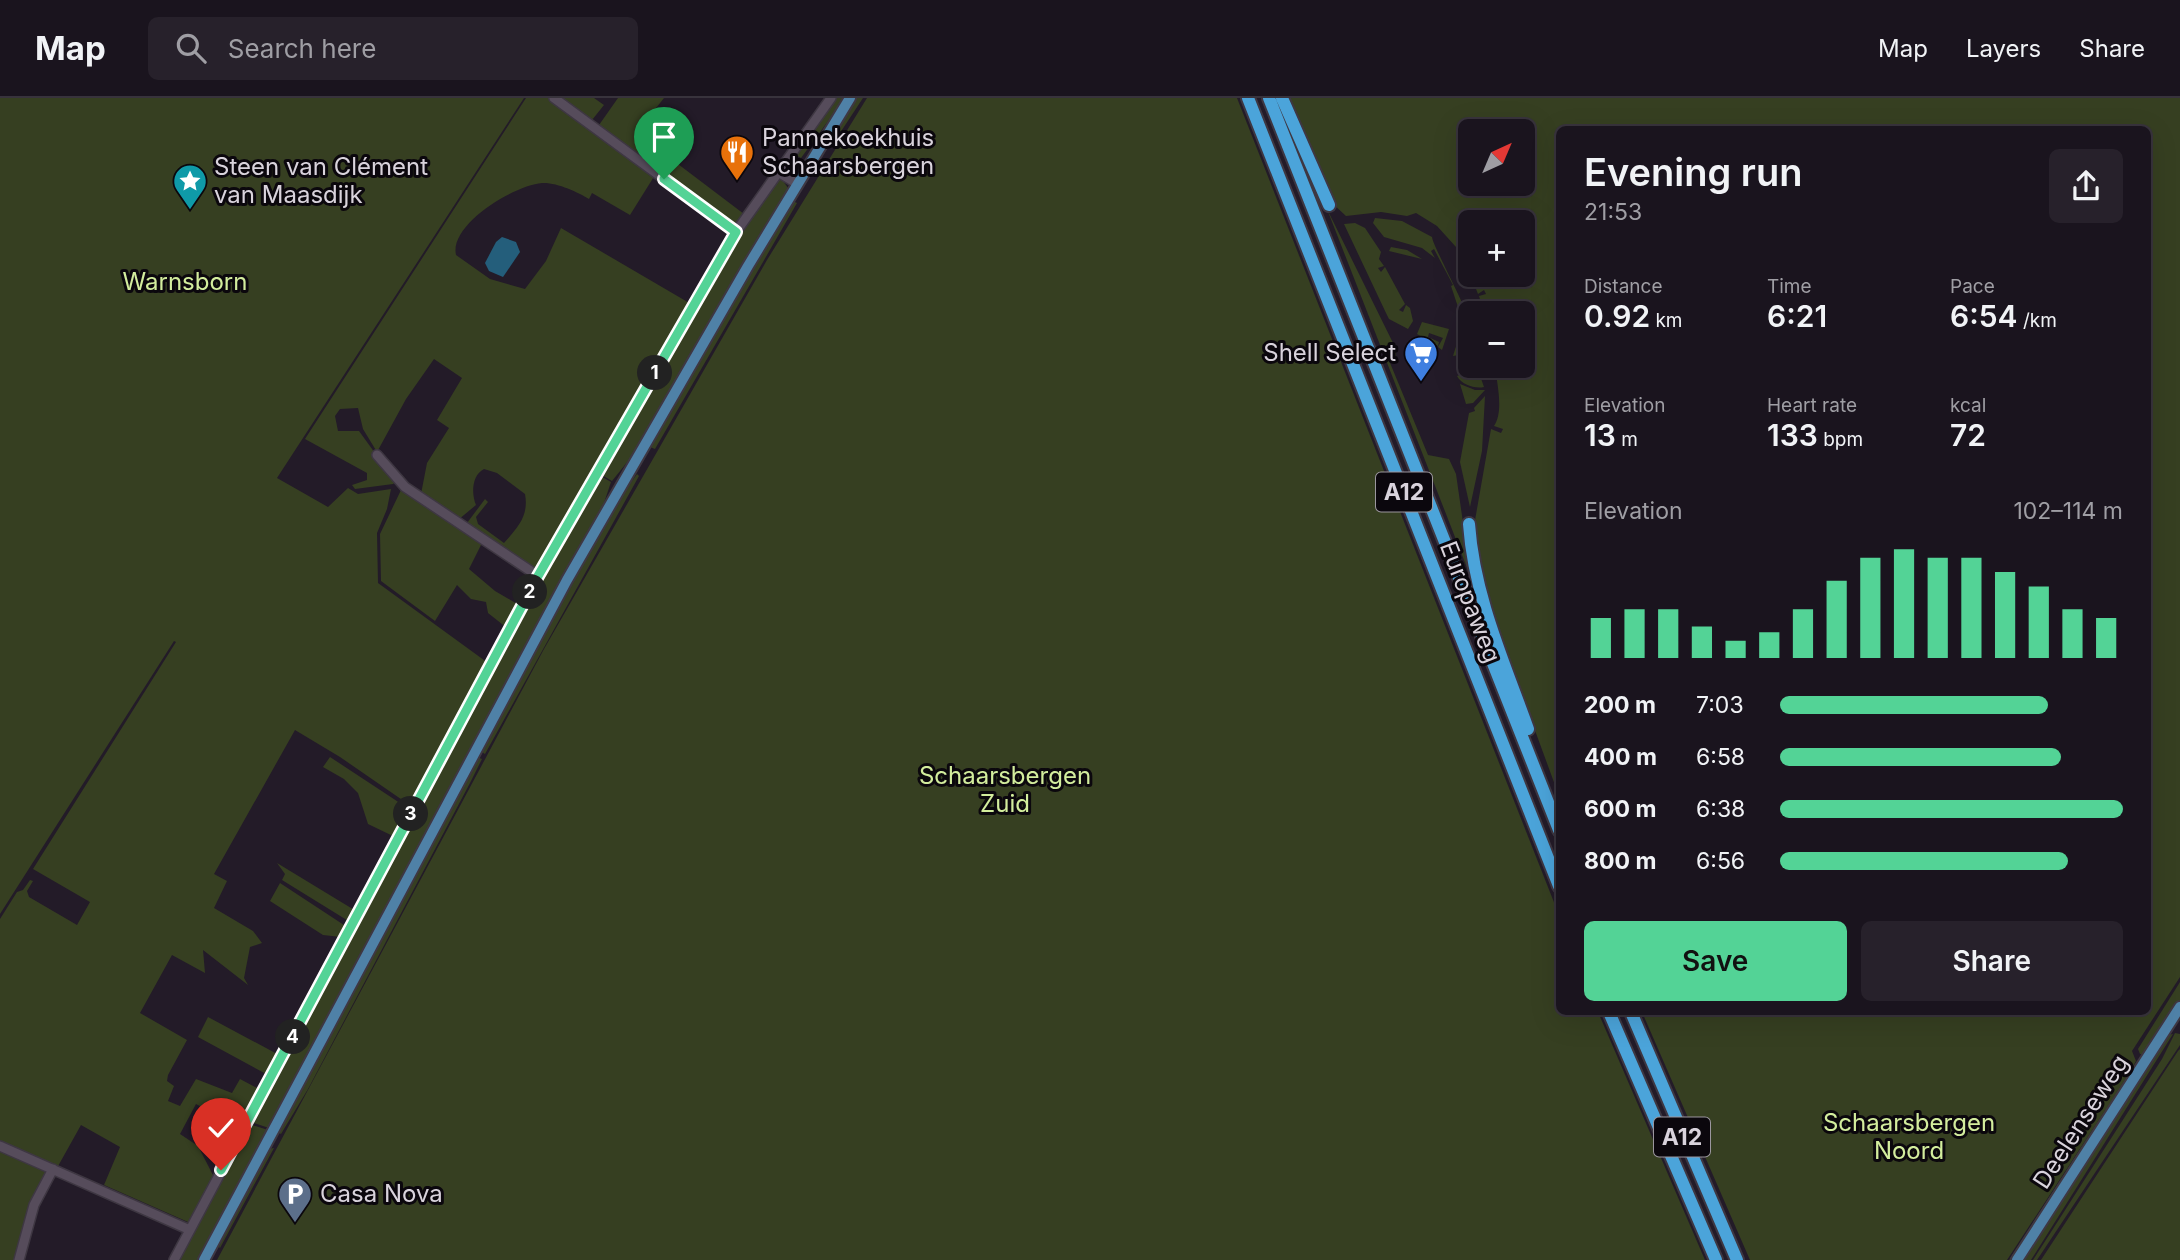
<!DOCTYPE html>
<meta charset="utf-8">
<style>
body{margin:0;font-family:Inter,sans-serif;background:#27212b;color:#f1f3f6;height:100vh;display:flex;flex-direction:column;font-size:26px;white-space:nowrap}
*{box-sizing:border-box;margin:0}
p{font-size:23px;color:#9f9ea4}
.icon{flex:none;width:38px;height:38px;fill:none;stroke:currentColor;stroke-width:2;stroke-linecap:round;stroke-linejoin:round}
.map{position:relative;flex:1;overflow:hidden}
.panel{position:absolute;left:1556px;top:28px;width:595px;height:889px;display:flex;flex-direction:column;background:#1a141e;border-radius:10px;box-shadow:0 7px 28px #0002,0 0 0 2px #38333c}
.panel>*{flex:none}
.needle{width:46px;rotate:44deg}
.tools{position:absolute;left:1458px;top:21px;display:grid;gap:14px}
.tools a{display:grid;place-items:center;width:77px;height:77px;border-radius:10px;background:#1a141e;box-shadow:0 7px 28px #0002,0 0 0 2px #38333c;font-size:35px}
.pin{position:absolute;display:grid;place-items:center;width:60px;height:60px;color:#fff;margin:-72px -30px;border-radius:50% 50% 50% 0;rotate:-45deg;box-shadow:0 0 7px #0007}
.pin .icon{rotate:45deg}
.km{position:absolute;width:35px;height:35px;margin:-18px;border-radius:50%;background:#222;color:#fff;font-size:19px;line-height:35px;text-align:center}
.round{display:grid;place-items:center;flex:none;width:74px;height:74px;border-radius:10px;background:#27212b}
.headline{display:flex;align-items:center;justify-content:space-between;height:119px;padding:0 28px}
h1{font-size:38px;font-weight:600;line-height:52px}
.figures{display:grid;grid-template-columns:repeat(3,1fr);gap:10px;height:119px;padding:7px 28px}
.figures div{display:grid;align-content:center}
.figures b{font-size:30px;font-weight:600}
.figures small{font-size:19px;font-weight:400}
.figures p{font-size:19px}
.chart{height:196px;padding:14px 28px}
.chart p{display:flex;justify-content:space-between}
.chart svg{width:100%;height:126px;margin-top:7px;stroke:#53d396;stroke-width:6}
.cta{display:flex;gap:14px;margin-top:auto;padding:14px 28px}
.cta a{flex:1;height:80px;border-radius:10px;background:#53d396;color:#111;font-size:28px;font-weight:600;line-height:80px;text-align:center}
.cta a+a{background:#27212b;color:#f1f3f6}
ul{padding:0 28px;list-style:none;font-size:23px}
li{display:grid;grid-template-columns:112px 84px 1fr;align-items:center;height:52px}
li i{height:18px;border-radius:9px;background:#53d396}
header{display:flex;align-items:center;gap:42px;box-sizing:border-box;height:98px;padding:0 35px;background:#1a141e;border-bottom:2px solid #38333c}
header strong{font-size:33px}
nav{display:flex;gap:38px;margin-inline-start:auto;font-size:24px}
.search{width:490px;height:63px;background:#27212b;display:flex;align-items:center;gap:18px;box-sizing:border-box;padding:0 24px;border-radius:10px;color:#9f9ea4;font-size:26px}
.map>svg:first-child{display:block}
.green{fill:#363f21;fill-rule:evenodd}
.water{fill:#245e7b}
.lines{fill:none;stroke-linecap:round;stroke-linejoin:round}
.minor-casing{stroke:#3e3742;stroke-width:12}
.major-casing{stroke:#3e3742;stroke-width:14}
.highway-casing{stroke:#3e3742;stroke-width:16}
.minor{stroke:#564c5b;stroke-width:9}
.major{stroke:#4f81a7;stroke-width:10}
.highway{stroke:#4ba4da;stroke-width:12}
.route-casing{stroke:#fff;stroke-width:14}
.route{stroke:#53d396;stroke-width:9}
.labels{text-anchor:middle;stroke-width:6;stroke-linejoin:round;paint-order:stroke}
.shield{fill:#0b070d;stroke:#9b969e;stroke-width:2}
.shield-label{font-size:23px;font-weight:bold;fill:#d9d3dc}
.poi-label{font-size:24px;fill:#d9d3dc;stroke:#0b070d;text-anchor:start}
.park-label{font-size:24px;fill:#d3ed9d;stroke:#0b070d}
.street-label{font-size:24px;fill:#d9d3dc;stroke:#0b070d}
</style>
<header>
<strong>Map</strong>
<div class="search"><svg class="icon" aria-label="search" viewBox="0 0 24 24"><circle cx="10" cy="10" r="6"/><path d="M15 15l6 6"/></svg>Search here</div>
<nav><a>Map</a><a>Layers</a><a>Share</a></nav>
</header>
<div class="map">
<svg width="2180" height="1162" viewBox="0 0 2180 1162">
<rect width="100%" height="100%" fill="#231b28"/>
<!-- green -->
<path class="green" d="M0,0H524L277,380L328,409L348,390L358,396L391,391L387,411L377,435L378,485L488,565L411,708L340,659L295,632L214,776L227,783L214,810L253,833L262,845L250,849L244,880L248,887L203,852L205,875L172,857L140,915L187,942L168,977L167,983L174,988L168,1003L180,1008L196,981L232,995L240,981L261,992L244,1024L225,1025L221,1019L196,1006L180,1036L198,1048L214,1079L188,1124L104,1087L120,1049L81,1027L57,1070L0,1046V821L17,794L23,792L30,782L33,783L27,793L29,799L77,827L90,804L33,771L176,544L174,543L0,816Z
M526,0H550L655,77L630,117L592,95L589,101C578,94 556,84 542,85C515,87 449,126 456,157L490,181L525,191L546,163L561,130L691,206L539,470L532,473L467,425L485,401L488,404L476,419L478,426L504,445C518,429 529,418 525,396L497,375L484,371C472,377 471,395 476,407L458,422L421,396L427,365L449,330L437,322L462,280L434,261L406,301L377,354L363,331L358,310L340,311L335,318L338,333H359L396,384L393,386L355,391L352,387L367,382V375L305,341Z
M558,0H594L604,7L592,22H588Z
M618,0H664L645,24L641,38L744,116L736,128L600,32L599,27Z
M835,0H845L801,60L794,56Z
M855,0H863L836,41L833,39Z
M867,0H1237L1559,817V914H1598L1705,1162H217L544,551L767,162Z
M1286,0H2180V879L2132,953L2136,963L2127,979L2007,1162H1750L1642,914H2147V32H1559V698L1480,482L1474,428L1491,331L1501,335L1503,331L1494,328C1504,313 1497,286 1495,268H1522V215H1484L1479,198L1486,196L1484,192L1478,196L1471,178L1522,177V124H1470L1469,174L1457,150L1463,148L1461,144L1456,149L1437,128L1416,115L1407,118L1381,114L1346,118L1332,105ZM1470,33H1522V86H1470Z
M781,80L788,90L637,352L612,383L600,376L739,136L777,81Z
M791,102L797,105L655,351L650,349Z
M1327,111L1396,251V258L1390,256L1388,260L1428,357L1449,361L1456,376L1471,480Z
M1375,120L1402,123L1432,139C1432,145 1458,194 1463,207L1458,209L1451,188L1453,187L1434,151L1431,153L1435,160L1422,150L1384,139L1373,125Z
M1355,125L1365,130L1381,154L1379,161L1384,168L1378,170L1381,174L1385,169L1405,206L1399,212L1403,214L1406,207L1410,210L1413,223L1408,231L1389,221L1386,215L1344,126Z
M1391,149L1407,152L1422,161L1389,153Z
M1464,209L1470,229V244L1459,223L1467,222L1466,218L1458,221L1459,210Z
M1422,224L1449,231L1442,252L1438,249L1443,240L1429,235L1428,239L1439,244L1438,248L1417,236Z
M1458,242L1470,257V268L1477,269L1484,289C1475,291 1462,287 1457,278L1470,273L1464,256L1453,258Z
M1460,286L1475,292H1485L1473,305L1466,306Z
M1485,298L1482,353L1470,409L1460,364L1469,315L1475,313L1474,310Z
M637,376L639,378L485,656L480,653L618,402Z
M599,377L611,384L601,414L528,544L269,1030L251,1024L541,478Z
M401,392L482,445L469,471L495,493L519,507L507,530L488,515L486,504L471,501L457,487L435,523L381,483L380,436Z
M330,659L409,711L395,739L368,726L358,695L344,681L323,669Z
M477,659L482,661L470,685L308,991L281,1036L277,1034Z
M277,765L356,813L350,824L282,782L285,776Z
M280,785L347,829L341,839L323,837L270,803Z
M2180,884V902L2144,957L2140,956L2138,951Z
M208,919L279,957L268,977L198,939Z
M2175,935L2180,936V947L2037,1162H2033L2162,961Z
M2173,936L2031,1162H2022L2168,937Z
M2180,951V1162H2041L2178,953Z
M2137,963L2139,966L2012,1162H2009Z
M249,1026L268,1032L197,1162H177Z
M0,1050L47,1075L15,1162H0Z
M274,1050L220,1150L219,1149L227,1128L269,1051Z"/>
<!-- water -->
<path class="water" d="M502,139L516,144L520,154L503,179L489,173L485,165L496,144Z"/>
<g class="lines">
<!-- minor casing -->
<g class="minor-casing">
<path id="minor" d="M554,0L736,134
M778,74L796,85
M377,357L405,389L538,478
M0,1048L190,1132
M19,1162L34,1107L53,1071
M174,1162L538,478L736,134L831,0"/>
</g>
<!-- major casing -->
<g class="major-casing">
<path id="major" d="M204,1162L567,482L748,168L850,0
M2017,1162L2180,909"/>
</g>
<!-- highway casing -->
<g class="highway-casing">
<path id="highway" d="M1248,0L1559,788
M1269,0L1559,732
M1282,0L1329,107
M1469,426C1474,498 1504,564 1528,631
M1609,914L1716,1162
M1631,914L1737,1162"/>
</g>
<!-- minor -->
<use href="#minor" class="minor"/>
<!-- major -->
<use href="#major" class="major"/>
<!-- highway -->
<use href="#highway" class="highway"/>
</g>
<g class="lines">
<!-- route casing -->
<g class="route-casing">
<path id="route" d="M221,1072L538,478L736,134L664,81"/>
</g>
<!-- route -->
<use href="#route" class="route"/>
</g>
<!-- icons -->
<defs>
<g id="restaurant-pin" transform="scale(1.75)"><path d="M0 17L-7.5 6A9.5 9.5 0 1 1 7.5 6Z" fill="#e8710a" stroke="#0b070d"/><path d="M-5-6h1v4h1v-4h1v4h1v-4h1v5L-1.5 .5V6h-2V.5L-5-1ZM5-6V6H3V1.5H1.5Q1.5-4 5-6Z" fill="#fff"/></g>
<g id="sight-pin" transform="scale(1.75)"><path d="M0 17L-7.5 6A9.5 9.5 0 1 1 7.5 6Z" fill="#0f9aa8" stroke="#0b070d"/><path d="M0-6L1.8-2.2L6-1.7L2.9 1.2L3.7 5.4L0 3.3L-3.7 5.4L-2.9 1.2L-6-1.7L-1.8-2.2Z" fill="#fff"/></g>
<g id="supermarket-pin" transform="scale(1.75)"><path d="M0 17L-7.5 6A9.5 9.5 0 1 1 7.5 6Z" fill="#3f7fe0" stroke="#0b070d"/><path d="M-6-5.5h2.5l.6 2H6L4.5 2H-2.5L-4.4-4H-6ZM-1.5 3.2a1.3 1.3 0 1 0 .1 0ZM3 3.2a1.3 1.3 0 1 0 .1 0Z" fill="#fff"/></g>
<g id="parking-pin" transform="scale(1.75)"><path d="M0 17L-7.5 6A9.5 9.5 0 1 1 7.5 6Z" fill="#5c6f8a" stroke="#0b070d"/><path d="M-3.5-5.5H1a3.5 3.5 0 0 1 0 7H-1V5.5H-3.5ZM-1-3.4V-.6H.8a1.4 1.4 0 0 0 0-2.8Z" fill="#fff"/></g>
</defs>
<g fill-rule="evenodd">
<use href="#restaurant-pin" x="737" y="54"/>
<use href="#sight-pin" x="190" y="83"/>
<use href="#supermarket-pin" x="1421" y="255"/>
<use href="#parking-pin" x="295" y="1096"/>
</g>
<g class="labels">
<!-- shield labels -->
<g class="shield">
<rect x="1376" y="374.5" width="56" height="39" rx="5"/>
<rect x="1654" y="1019.5" width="56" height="39" rx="5"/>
</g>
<g class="shield-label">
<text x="1404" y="402">A12</text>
<text x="1682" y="1047">A12</text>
</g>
<!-- poi labels -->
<g class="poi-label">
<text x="762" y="48">Pannekoekhuis<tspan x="762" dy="28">Schaarsbergen</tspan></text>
<text x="214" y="77">Steen van Clément<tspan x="214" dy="28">van Maasdijk</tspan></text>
<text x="1396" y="263" text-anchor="end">Shell Select</text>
<text x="320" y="1104">Casa Nova</text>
</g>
<!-- park labels -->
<g class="park-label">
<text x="185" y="192">Warnsborn</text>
<text x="1005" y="686">Schaarsbergen<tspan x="1005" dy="28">Zuid</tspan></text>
<text x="1909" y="1033">Schaarsbergen<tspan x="1909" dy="28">Noord</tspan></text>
</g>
<!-- street labels -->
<g class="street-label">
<text transform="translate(1470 504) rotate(69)" y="8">Europaweg</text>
<text transform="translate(2081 1024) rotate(-57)" y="8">Deelenseweg</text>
</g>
</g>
</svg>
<div class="tools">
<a><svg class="needle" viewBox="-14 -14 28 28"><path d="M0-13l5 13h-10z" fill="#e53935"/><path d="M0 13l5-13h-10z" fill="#9f9ea4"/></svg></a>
<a>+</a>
<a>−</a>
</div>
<div class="pin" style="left:664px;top:81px;background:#1e9e55"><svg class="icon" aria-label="arrive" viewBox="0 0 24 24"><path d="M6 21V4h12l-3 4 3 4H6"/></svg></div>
<div class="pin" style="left:221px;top:1072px;background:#d93025"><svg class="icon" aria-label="check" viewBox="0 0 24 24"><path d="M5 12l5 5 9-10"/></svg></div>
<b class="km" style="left:655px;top:275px">1</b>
<b class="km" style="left:530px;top:494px">2</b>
<b class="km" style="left:411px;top:716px">3</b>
<b class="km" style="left:293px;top:939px">4</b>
<section class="panel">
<div class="headline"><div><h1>Evening run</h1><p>21:53</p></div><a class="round"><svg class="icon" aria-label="share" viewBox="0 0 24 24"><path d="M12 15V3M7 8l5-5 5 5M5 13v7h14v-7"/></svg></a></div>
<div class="figures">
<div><p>Distance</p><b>0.92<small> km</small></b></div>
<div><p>Time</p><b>6:21</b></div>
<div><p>Pace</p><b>6:54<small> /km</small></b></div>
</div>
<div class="figures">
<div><p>Elevation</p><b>13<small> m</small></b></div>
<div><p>Heart rate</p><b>133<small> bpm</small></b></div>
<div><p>kcal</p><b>72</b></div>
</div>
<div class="chart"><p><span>Elevation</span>102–114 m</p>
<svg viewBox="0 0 160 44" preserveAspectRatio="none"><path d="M5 44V30M15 44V27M25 44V27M35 44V33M45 44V38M55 44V35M65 44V27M75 44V17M85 44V9M95 44V6M105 44V9M115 44V9M125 44V14M135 44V19M145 44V27M155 44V30"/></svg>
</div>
<ul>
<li><b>200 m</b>7:03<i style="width:78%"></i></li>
<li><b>400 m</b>6:58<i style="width:82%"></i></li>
<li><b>600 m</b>6:38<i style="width:100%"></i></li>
<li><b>800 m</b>6:56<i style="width:84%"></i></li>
</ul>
<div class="cta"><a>Save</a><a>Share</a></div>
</section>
</div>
